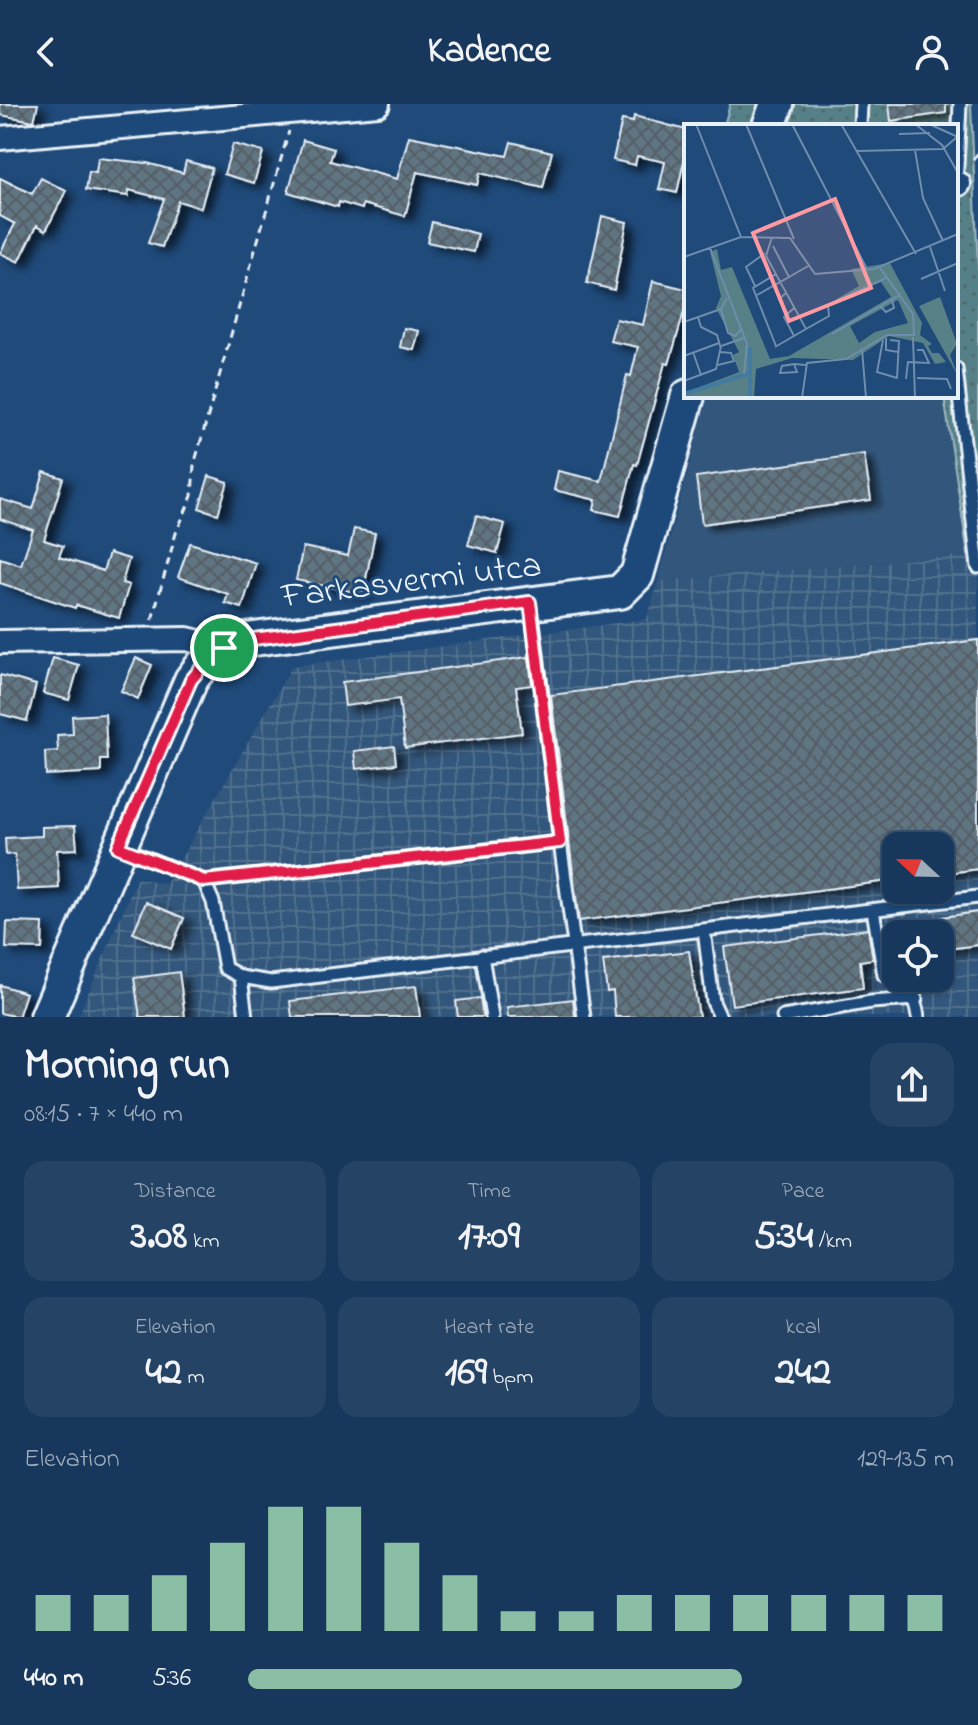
<!DOCTYPE html>
<meta charset="utf-8">
<style>
body{margin:0;font-family:"Indie Flower",sans-serif;background:#244365;color:#f1f3f6;height:100vh;display:flex;flex-direction:column;font-size:30px;white-space:nowrap}
*{box-sizing:border-box;margin:0}
p{font-size:26px;color:#9eacbb}
.icon{flex:none;width:44px;height:44px;fill:none;stroke:currentColor;stroke-width:2;stroke-linecap:round;stroke-linejoin:round}
.map{position:relative;height:913px;overflow:hidden}
.details{display:flex;flex-direction:column;background:#17385c;flex:1}
.details>*{flex:none}
.needle{width:52px;rotate:292deg}
.fabs{position:absolute;left:882px;top:728px;display:grid;gap:16px}
.fabs a{display:grid;place-items:center;width:72px;height:72px;border-radius:16px;background:#17385c;box-shadow:0 2px 6px #0004,0 0 0 2px #365272;font-size:40px}
.pin{position:absolute;display:grid;place-items:center;width:68px;height:68px;color:#fff;margin:-34px;border:4px solid #fff;border-radius:50%;box-shadow:0 2px 8px #0007}
.round{display:grid;place-items:center;flex:none;width:84px;height:84px;border-radius:24px;background:#244365}
.overview{display:flex;align-items:center;justify-content:space-between;height:136px;padding:0 24px}
h1{font-size:44px;font-weight:800;line-height:60px}
.stats{display:grid;grid-template-columns:repeat(3,1fr);gap:12px;height:136px;padding:8px 24px}
.stats div{display:grid;align-content:center;border-radius:20px;background:#244365;text-align:center}
.stats b{font-size:40px;font-weight:800}
.stats small{font-size:22px;font-weight:400}
.stats p{font-size:22px}
.chart{height:224px;padding:16px 24px}
.chart p{display:flex;justify-content:space-between}
.chart svg{width:100%;height:144px;margin-top:8px;stroke:#8abfa5;stroke-width:6}
ul{padding:0 24px;list-style:none;font-size:26px}
li{display:grid;grid-template-columns:128px 96px 1fr;align-items:center;height:60px}
li i{height:20px;border-radius:10px;background:#8abfa5}
header{display:flex;justify-content:space-between;align-items:center;height:104px;padding:0 24px;background:#17385c;font-size:36px;font-weight:800}
.map>svg:first-child{display:block}
.built{fill:#33577c}
.industrial{fill:url(#industrial-grid);fill-rule:evenodd}
.grass{fill:url(#grass-dots);stroke:#a0b8c0;stroke-width:2}
.building{fill:url(#building-cross-hatch);stroke:#e8f1f8;stroke-width:2;filter:url(#shadow)}
.lines{fill:none;stroke-linecap:round;stroke-linejoin:round}
.lane-casing{stroke:#e8f1f8;stroke-width:17}
.street-casing{stroke:#e8f1f8;stroke-width:28}
.secondary-casing{stroke:#e8f1f8;stroke-width:38}
.path{stroke:#e8f1f8;stroke-width:3;stroke-dasharray:8 6;stroke-linecap:butt}
.lane{stroke:#1f4a7a;stroke-width:11}
.street{stroke:#1f4a7a;stroke-width:22}
.secondary{stroke:#1f4a7a;stroke-width:32}
.route-casing{stroke:#fff;stroke-width:16}
.route{stroke:#e11d48;stroke-width:10}
.labels{text-anchor:middle;stroke-width:6;stroke-linejoin:round;paint-order:stroke}
.street-label{font-size:36px;fill:#e8f1f8;stroke:#1f4a7a}
.inset-river{fill:none;stroke:#437aa0;stroke-width:4}
.inset-road{fill:none;stroke:#6f8dac;stroke-width:2}
.view{fill:#ff9aa2;fill-opacity:0.15;stroke:#ff9aa2;stroke-width:4}
.inset-edge{fill:none;stroke:#e8f1f8;stroke-width:4}
</style>
<header><svg class="icon" aria-label="back" viewBox="0 0 24 24"><path d="M15 5l-7 7 7 7"/></svg>Kadence<svg class="icon" aria-label="person" viewBox="0 0 24 24"><circle cx="12" cy="8" r="4"/><path d="M4 21q1-7 8-7t8 7"/></svg></header>
<div class="map">
<svg width="978" height="913" viewBox="0 0 978 913">
<defs>
<pattern id="industrial-grid" width="8" height="8" patternUnits="userSpaceOnUse" patternTransform="scale(2)"><rect width="8" height="8" fill="#33577c"/><path d="M0 4h8M4 0v8" fill="none" stroke="#51708f"/></pattern>
<pattern id="grass-dots" width="8" height="8" patternUnits="userSpaceOnUse" patternTransform="scale(2)"><rect width="8" height="8" fill="#578087"/><path d="M2 2h.1M6 6h.1" fill="none" stroke="#4f676c" stroke-width="1.8" stroke-linecap="round"/></pattern>
<pattern id="building-cross-hatch" width="8" height="8" patternUnits="userSpaceOnUse" patternTransform="scale(2)"><rect width="8" height="8" fill="#617482"/><path d="M0 0l8 8M0 8l8-8" fill="none" stroke="#545e66"/></pattern>
<filter id="shadow"><feDropShadow dx="8" dy="5" stdDeviation="4" flood-color="#0009"/></filter>
</defs>
<rect width="100%" height="100%" fill="#1f4a7a"/>
<filter id="ink" filterUnits="userSpaceOnUse"><feTurbulence type="fractalNoise" baseFrequency=".0125" numOctaves="2"/><feDisplacementMap in="SourceGraphic" scale="16" xChannelSelector="R" yChannelSelector="G"/><feConvolveMatrix kernelMatrix="1 2 1 2 8 2 1 2 1" color-interpolation-filters="sRGB"/></filter>
<g filter="url(#ink)">
<!-- built -->
<path class="built" d="M708,292H944L968,451L658,477Z"/>
<!-- industrial -->
<path class="industrial" d="M978,450V913H78L137,774L166,780L292,562L647,515L658,477ZM896,742H940V786H896ZM896,830H940V874H896Z"/>
<!-- grass -->
<path class="grass" d="M730,0H971L978,164V450L968,451L944,292H956V22H724Z"/>
<!-- building -->
<path class="building" d="M0,0H38L34,17L0,11Z
M889,0H946V9L891,17Z
M634,12L686,26V48L677,89L659,85L665,58L637,52L635,61L613,56L622,16L633,18Z
M409,32L507,52L511,38L552,48L543,84L480,69L477,81L417,68L405,112L363,100L362,105L339,98L338,103L288,88L303,36L334,45L330,57L397,75Z
M233,40L263,48L254,79L224,70Z
M98,54L147,59L183,69L186,57L212,64L201,104L178,97L162,143L148,139L164,95L129,86L128,92L86,86L89,68L96,69Z
M0,74L32,90L41,74L66,87L46,126L37,121L19,158L0,149L15,120L0,112Z
M602,112L627,118L614,186L587,179Z
M432,118L478,130L474,148L427,138Z
M653,177L686,185V201L669,260L665,259L637,361L634,360L620,412L594,406L596,396L554,386L558,367L601,377L627,271L631,272L638,243L610,237L616,215L643,221Z
M404,224L419,227L414,246L400,243Z
M864,350L871,396L702,420L696,373Z
M44,368L63,374L44,436L63,442L59,453L103,467L109,449L129,455L122,479L129,481L119,514L76,501L75,504L0,479V454L21,461L33,426L0,415V395L33,405Z
M209,372L228,378L218,410L199,404Z
M476,412L505,420L497,449L468,441Z
M354,425L375,429L363,490L296,476L303,443L348,452Z
M190,439L256,459L242,504L225,499L228,490L178,473Z
M978,536V765L940,770V742H896V776L579,817L551,591Z
M529,553L532,581L516,583L522,629L405,644L399,595L345,602L342,578Z
M53,554L79,561L69,596L43,589Z
M136,554L152,561L138,595L121,587Z
M0,571L36,581L27,617L0,610Z
M105,610L107,656H101V668L46,671L45,648L58,647L57,631L73,630L72,612Z
M394,642L396,660L356,665L354,647Z
M75,722L77,745L57,746L59,784L17,786L15,750L6,751L5,734L42,732V723Z
M146,798L184,814L171,845L133,829Z
M978,808V841L940,846V830H896V852L890,853L885,821Z
M7,818L43,819L42,845L6,844Z
M868,825L873,855L860,857L863,884L732,901L724,843Z
M689,847L699,913H615L613,887L607,888L603,857Z
M179,868L185,913H140L134,874Z
M0,881L26,889L18,913L0,909Z
M416,882L420,913H292L290,897Z
M480,894L483,913H458L456,897Z
M573,895L575,913H508L507,903Z"/>
<g class="lines">
<!-- lane casing -->
<g class="lane-casing">
<path id="lane" d="M860,22L861,0
M956,84L960,0
M956,265L978,463
M531,501L560,738
M122,744L204,777L213,798L225,864L241,873L271,878L978,793
M204,777L560,738L584,913
M873,806L884,871C906,879 915,890 918,913
M704,826L713,898L720,913
M482,852L492,913
M241,873L246,913
M783,913L871,898L916,895"/>
</g>
<!-- street casing -->
<g class="street-casing">
<path id="street" d="M0,34L378,0
M956,80H959
M0,538L187,535L224,544"/>
</g>
<!-- secondary casing -->
<g class="secondary-casing">
<path id="secondary" d="M769,22L777,0
M47,913L191,576C206,554 221,545 246,536L620,488L637,471L688,292"/>
</g>
<!-- path -->
<path class="path" d="M973,56L978,49
M152,516L176,429L192,392L194,361L289,27"/>
<!-- lane -->
<use href="#lane" class="lane"/>
<!-- street -->
<use href="#street" class="street"/>
<!-- secondary -->
<use href="#secondary" class="secondary"/>
</g>
</g>
<g class="lines" filter="url(#ink)">
<!-- route casing -->
<g class="route-casing">
<path id="route" d="M530,498L560,738L204,777L118,743L191,576L211,552L246,536Z"/>
</g>
<!-- route -->
<use href="#route" class="route"/>
</g>
<g class="labels">
<!-- street labels -->
<g class="street-label">
<text transform="translate(411 474) rotate(-7)" y="13">Farkasvermi utca</text>
</g>
</g>
<!-- overview -->
<g transform="translate(684 20)">
<rect width="274" height="274" fill="#1f4a7a"/>
<path d="M33,125L37,146L48,143L86,235L105,232L207,173L197,158L146,179L175,162L167,145L206,139L238,199L236,211L248,220L244,222L248,229H255L262,238L251,240L239,219L205,212L169,236L108,234L72,245L70,274H0V269L55,248L49,231L55,228L32,184L37,172L26,128ZM214,176L224,199L191,208L175,219L166,202ZM256,173L273,220L266,231L274,252L235,182Z" fill="#578087" fill-rule="evenodd"/>
<path class="inset-river" d="M66,223V274M0,270L66,249"/>
<path class="inset-road" d="M12,0L57,113M62,0L110,115M108,0L183,145M157,0L232,130M231,0L258,21L274,49M245,0L274,13M215,10L246,9M231,26L239,74L259,117M173,27L259,25L273,13M88,113L82,132L122,205L145,192L144,181L202,154M246,123L261,167M26,124L63,220L60,250M0,133L57,113L106,114L131,150L190,145L274,110M92,150L69,164L92,222M105,153L126,141M237,155L274,139M71,162L62,143L81,129M102,169L95,175L104,191M73,171L105,153L89,122M43,174L37,185L44,209L51,212L57,206M196,182L202,188L210,184L208,176M14,193L17,203L33,211L37,225M0,198L37,185M148,210L217,170M110,212L100,193L110,184M229,213L231,274M202,214V226L214,228M199,216L193,248L213,254L215,217L206,216M91,223L122,205M178,225L182,274M9,228L17,251M0,232L35,219M110,240L113,248L96,249L98,242L110,240L122,241M34,241L50,237L47,229L36,228M233,254L263,255L267,265M222,255L224,238L245,239L239,226H233M0,257L32,245L37,222L60,214M118,274L123,239L162,235L203,211H230L229,190L196,144"/>
<path class="view" d="M151,75L187,164L105,197L69,109Z"/>
<rect width="274" height="274" class="inset-edge"/>
</g>
</svg>
<div class="fabs">
<a><svg class="needle" viewBox="-14 -14 28 28"><path d="M0-13l5 13h-10z" fill="#e53935"/><path d="M0 13l5-13h-10z" fill="#9eacbb"/></svg></a>
<a><svg class="icon" aria-label="locate" viewBox="0 0 24 24"><circle cx="12" cy="12" r="6"/><path d="M12 2v4M12 18v4M2 12h4M18 12h4"/></svg></a>
</div>
<div class="pin" style="left:224px;top:544px;background:#1e9e55"><svg class="icon" aria-label="arrive" viewBox="0 0 24 24"><path d="M6 21V4h12l-3 4 3 4H6"/></svg></div>
</div>
<section class="details">
<div class="overview"><div><h1>Morning run</h1><p>08:15 · 7 × 440 m</p></div><a class="round"><svg class="icon" aria-label="share" viewBox="0 0 24 24"><path d="M12 15V3M7 8l5-5 5 5M5 13v7h14v-7"/></svg></a></div>
<div class="stats">
<div><p>Distance</p><b>3.08<small> km</small></b></div>
<div><p>Time</p><b>17:09</b></div>
<div><p>Pace</p><b>5:34<small> /km</small></b></div>
</div>
<div class="stats">
<div><p>Elevation</p><b>42<small> m</small></b></div>
<div><p>Heart rate</p><b>169<small> bpm</small></b></div>
<div><p>kcal</p><b>242</b></div>
</div>
<div class="chart"><p><span>Elevation</span>129–135 m</p>
<svg viewBox="0 0 160 44" preserveAspectRatio="none"><path d="M5 44V33M15 44V33M25 44V27M35 44V17M45 44V6M55 44V6M65 44V17M75 44V27M85 44V38M95 44V38M105 44V33M115 44V33M125 44V33M135 44V33M145 44V33M155 44V33"/></svg>
</div>
<ul>
<li><b>440 m</b>5:36<i style="width:70%"></i></li>
</ul>
</section>
